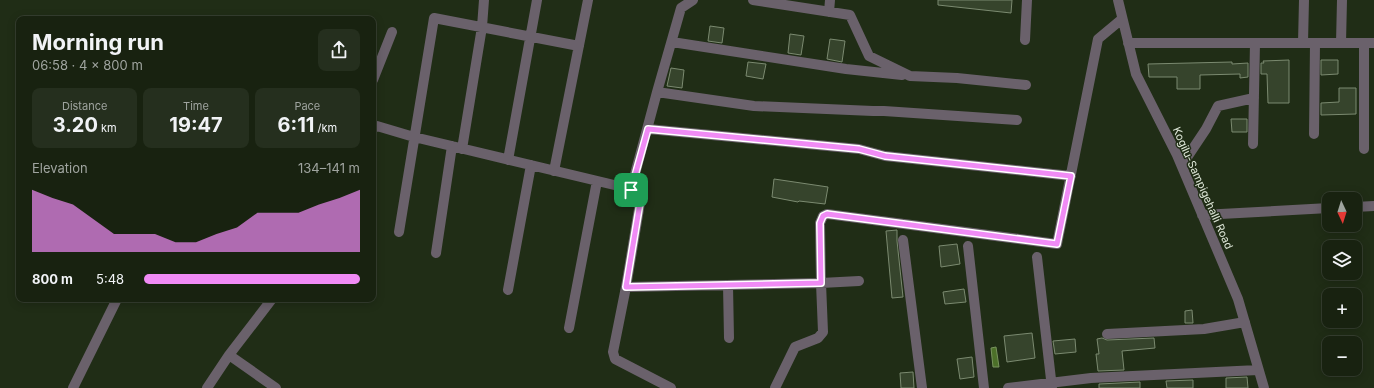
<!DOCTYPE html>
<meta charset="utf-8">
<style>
body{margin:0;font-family:Inter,sans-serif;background:#252f1e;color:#f1f3f6;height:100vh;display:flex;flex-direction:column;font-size:15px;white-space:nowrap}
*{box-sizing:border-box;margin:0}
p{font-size:13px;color:#9fa49f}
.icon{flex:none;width:22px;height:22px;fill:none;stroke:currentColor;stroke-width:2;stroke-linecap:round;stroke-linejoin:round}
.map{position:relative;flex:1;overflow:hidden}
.sheet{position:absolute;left:16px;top:16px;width:360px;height:286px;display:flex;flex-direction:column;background:#182210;border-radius:8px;box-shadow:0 2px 10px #0003,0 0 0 1px #363f30}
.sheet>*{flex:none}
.needle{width:26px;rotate:176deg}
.tools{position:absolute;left:1322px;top:192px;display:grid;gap:8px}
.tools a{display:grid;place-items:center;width:40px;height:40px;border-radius:8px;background:#182210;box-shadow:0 2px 10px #0003,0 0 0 1px #363f30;font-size:20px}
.pin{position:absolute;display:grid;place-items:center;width:34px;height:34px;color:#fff;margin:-17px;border-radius:8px;box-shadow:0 2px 6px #0006}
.round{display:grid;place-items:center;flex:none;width:42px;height:42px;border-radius:8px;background:#252f1e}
.summary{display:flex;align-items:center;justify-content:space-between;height:68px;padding:0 16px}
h1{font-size:22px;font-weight:700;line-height:30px}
.stats{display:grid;grid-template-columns:repeat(3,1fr);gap:6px;height:68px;padding:4px 16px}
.stats div{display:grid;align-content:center;border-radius:8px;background:#252f1e;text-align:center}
.stats b{font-size:20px;font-weight:700}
.stats small{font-size:11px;font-weight:400}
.stats p{font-size:11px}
.chart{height:112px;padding:8px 16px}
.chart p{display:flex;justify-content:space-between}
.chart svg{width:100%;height:72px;margin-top:4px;fill:#f08bf5;opacity:.7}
ul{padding:0 16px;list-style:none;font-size:13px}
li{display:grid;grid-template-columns:64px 48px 1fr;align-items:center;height:30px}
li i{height:10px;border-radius:5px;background:#f08bf5}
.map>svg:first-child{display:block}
.water{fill:#4c7029;stroke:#78945e}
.building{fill:#36442c;stroke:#7b8a70}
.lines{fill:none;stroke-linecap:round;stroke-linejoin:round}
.minor{stroke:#6a616b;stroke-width:10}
.route-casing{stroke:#fff;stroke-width:8}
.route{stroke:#f08bf5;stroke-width:5}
.labels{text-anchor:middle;stroke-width:3;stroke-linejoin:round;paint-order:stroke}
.street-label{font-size:11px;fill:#dee7d8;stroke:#202d16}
</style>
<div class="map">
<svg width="1374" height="388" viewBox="0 0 1374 388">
<rect width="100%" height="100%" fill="#202d16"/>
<!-- water -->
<path class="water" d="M996,347L999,367H993L991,348Z"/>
<!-- building -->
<path class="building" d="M938,0H1012L1011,13L938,5Z
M710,26L724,28L722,43L708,41Z
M790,34L804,36L801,55L788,53Z
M830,39L845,41L842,62L827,59Z
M1289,60V103H1268L1267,74H1261V63H1264L1263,61Z
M1321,60H1338V74L1321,75Z
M748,62L766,64L763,79L746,76Z
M1232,62V64L1248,63V77L1240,78V74L1200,75V89H1177V77H1149L1148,64Z
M671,68L684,70L682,88L667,86Z
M1339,88H1356V114L1321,115V103L1339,102Z
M1231,119H1247V132H1232Z
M774,179L828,187L825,204L799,201L798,202L772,197Z
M897,230V241L903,297L892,298L886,231Z
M957,244L960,264L941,267L939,246Z
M964,289L966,302L945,304L943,292Z
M1192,310L1193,323H1185V311Z
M1032,333L1035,358L1007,362L1004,336Z
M1102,338L1107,340L1154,338L1155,348L1122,351L1124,370L1098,371L1096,354H1099L1097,339Z
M1075,339L1076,352L1055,354L1053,341Z
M972,357L974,377L960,379L957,359Z
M913,372L914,388H901L900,373Z
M1247,377L1248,388H1226V378Z
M1193,380V388H1167L1166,381Z
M1140,382V388H1099V384Z"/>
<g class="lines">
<!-- minor -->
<path class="minor" d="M753,0L850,15L869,56L910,76L957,78L1026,85
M1118,0L1136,74L1177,155L1238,299L1264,388
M829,12L830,0
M1025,40L1027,0
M672,42L846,69L902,75
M1128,43H1374
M1303,43L1304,0
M1341,43L1342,0
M373,80L392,32
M657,92L754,106L873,111H884L1017,120
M373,128L377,126L414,137L631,189L641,197L626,287L613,352L615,359L671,388
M648,129L859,149L885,156L1071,176
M1314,134L1315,43
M1253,144L1255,43
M462,149L482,27L484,0
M1364,149V43
M508,160L537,0
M1182,165L1206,129L1218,106L1254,98
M554,171L588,0
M631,189L657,92L681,8L693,0
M1355,207L1374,206
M1202,215L1329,208
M399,232L434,18L579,46
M903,240L922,388
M968,246L984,388
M436,253L452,146
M1037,257L1052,388
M728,285L729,338
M626,287L821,283L820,223L823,216L827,214L1057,244L1098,39L1122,19
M508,290L531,165
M569,328L597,181
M1107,334L1204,329L1245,322
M229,355L276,388
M73,388L117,299
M207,388L229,355L272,299
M775,388L795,347L818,338L823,332L821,283L859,281
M1008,388L1091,378L1258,370"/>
</g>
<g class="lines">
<!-- route casing -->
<g class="route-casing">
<path id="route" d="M648,129L859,149L885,156L1071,176L1057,244L827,214L823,216L820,223L821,283L626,287L641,197L631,190Z"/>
</g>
<!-- route -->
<use href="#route" class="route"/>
</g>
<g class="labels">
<!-- street labels -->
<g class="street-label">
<text transform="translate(1203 188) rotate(66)" y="4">Kogilu-Sampigehalli Road</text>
</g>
</g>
</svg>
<div class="tools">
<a><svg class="needle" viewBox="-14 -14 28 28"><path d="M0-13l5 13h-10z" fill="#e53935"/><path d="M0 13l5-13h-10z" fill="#9fa49f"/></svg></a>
<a><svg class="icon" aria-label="layers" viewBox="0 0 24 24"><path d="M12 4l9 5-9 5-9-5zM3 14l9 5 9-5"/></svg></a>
<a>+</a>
<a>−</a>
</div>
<div class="pin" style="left:631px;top:190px;background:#1e9e55"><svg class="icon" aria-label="arrive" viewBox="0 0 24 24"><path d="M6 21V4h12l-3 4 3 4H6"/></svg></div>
<section class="sheet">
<div class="summary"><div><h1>Morning run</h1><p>06:58 · 4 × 800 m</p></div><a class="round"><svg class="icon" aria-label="share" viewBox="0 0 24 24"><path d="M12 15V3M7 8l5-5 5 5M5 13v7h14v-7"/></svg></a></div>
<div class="stats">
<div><p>Distance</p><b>3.20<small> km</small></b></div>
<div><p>Time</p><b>19:47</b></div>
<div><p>Pace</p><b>6:11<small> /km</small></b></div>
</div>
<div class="chart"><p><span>Elevation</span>134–141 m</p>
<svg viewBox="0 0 160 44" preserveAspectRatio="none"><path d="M0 44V6L10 11L20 15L30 24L40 33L50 33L60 33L70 38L80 38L90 33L100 29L110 20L120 20L130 20L140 15L150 11L160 6V44z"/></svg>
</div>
<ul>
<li><b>800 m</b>5:48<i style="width:100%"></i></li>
</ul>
</section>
</div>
